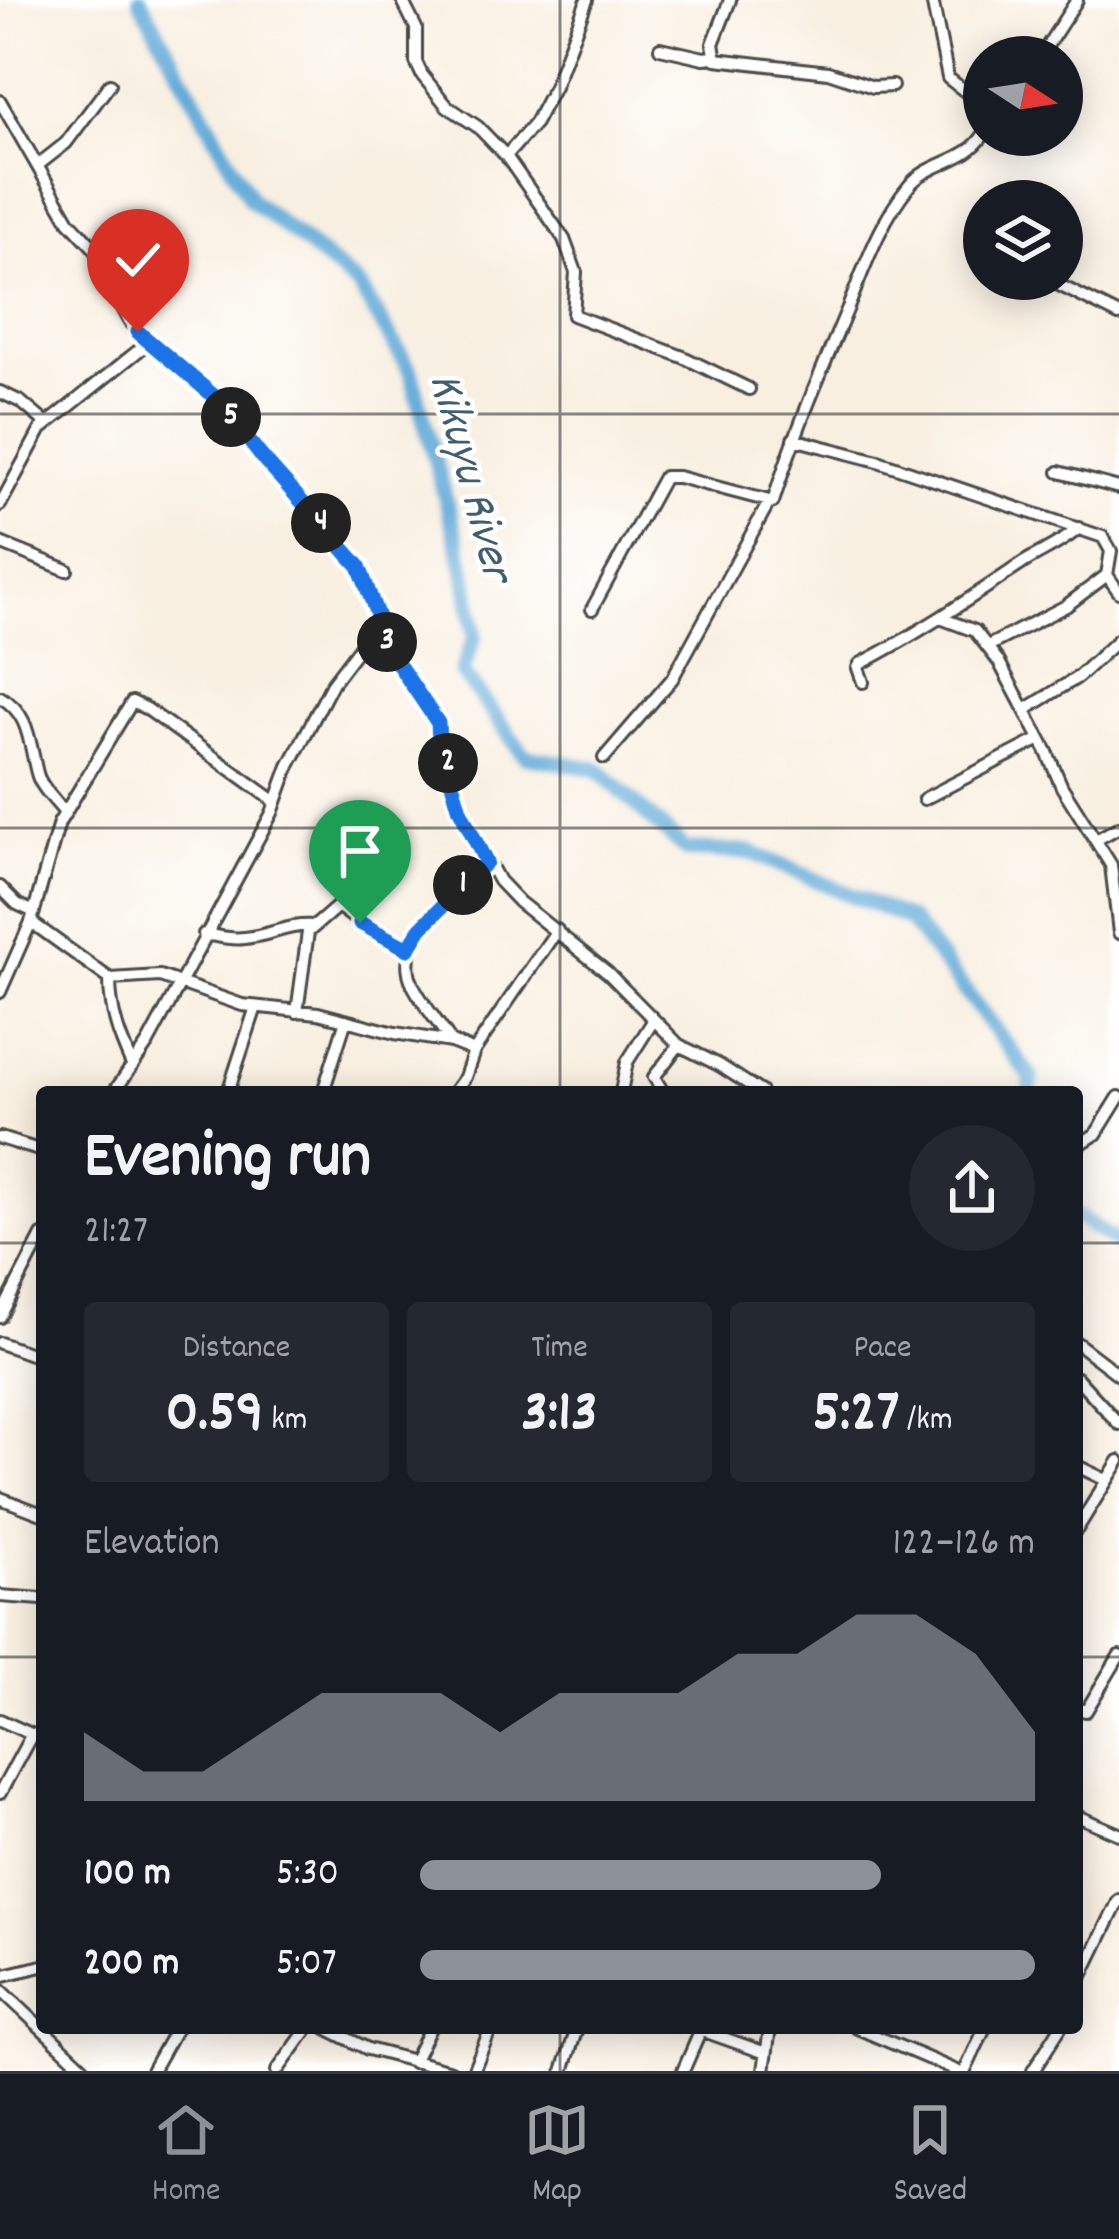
<!DOCTYPE html>
<meta charset="utf-8">
<style>
body{margin:0;font-family:Dekko,sans-serif;background:#242831;color:#f1f3f6;height:100vh;display:flex;flex-direction:column;font-size:45px;white-space:nowrap}
*{box-sizing:border-box;margin:0}
p{font-size:39px;color:#9ea1a6}
.icon{flex:none;width:66px;height:66px;fill:none;stroke:currentColor;stroke-width:2;stroke-linecap:round;stroke-linejoin:round}
.map{position:relative;flex:1;overflow:hidden}
.drawer{position:absolute;left:36px;top:1086px;width:1047px;height:948px;display:flex;flex-direction:column;background:#171b24;border-radius:12px;box-shadow:0 6px 30px #0003}
.drawer>*{flex:none}
.needle{width:78px;rotate:102deg}
.fabs{position:absolute;left:963px;top:36px;display:grid;gap:24px}
.fabs a{display:grid;place-items:center;width:120px;height:120px;border-radius:50%;background:#171b24;box-shadow:0 6px 30px #0003;font-size:60px}
.pin{position:absolute;display:grid;place-items:center;width:102px;height:102px;color:#fff;margin:-123px -51px;border-radius:50% 50% 50% 0;rotate:-45deg;box-shadow:0 0 12px #0007}
.pin .icon{rotate:45deg}
.km{position:absolute;width:60px;height:60px;margin:-30px;border-radius:50%;background:#222;color:#fff;font-size:33px;line-height:60px;text-align:center}
.round{display:grid;place-items:center;flex:none;width:126px;height:126px;border-radius:63px;background:#242831}
.summary{display:flex;align-items:center;justify-content:space-between;height:204px;padding:0 48px}
h1{font-size:66px;font-weight:700;line-height:90px}
.figures{display:grid;grid-template-columns:repeat(3,1fr);gap:18px;height:204px;padding:12px 48px}
.figures div{display:grid;align-content:center;border-radius:12px;background:#242831;text-align:center}
.figures b{font-size:60px;font-weight:700}
.figures small{font-size:33px;font-weight:400}
.figures p{font-size:33px}
.chart{height:336px;padding:24px 48px}
.chart p{display:flex;justify-content:space-between}
.chart svg{width:100%;height:216px;margin-top:12px;fill:#8c9099;opacity:.7}
ul{padding:0 48px;list-style:none;font-size:39px}
li{display:grid;grid-template-columns:192px 144px 1fr;align-items:center;height:90px}
li i{height:30px;border-radius:15px;background:#8c9099}
.tabs{display:flex;justify-content:space-around;align-items:center;height:168px;border-top:3px solid #363941;background:#171b24;font-size:33px;color:#9ea1a6}
.tabs a{display:grid;justify-items:center;gap:6px}
.tabs .active{color:#8c9099}
.map>svg:first-child{display:block}
.lines{fill:none;stroke-linecap:round;stroke-linejoin:round}
.river{stroke:#60aad8;stroke-width:16}
.street-casing{stroke:#4a4846;stroke-width:16}
.street{stroke:#fff;stroke-width:10}
.route-casing{stroke:#fff;stroke-width:24}
.route{stroke:#1a73e8;stroke-width:15}
.grid{fill:none;stroke:#2b2b2b;stroke-width:3;stroke-opacity:0.55}
.labels{text-anchor:middle;stroke-width:9;stroke-linejoin:round;paint-order:stroke}
.water-label{font-size:48px;font-style:italic;fill:#405e70;stroke:#fff}
</style>
<div class="map">
<svg width="1119" height="2071" viewBox="0 0 1119 2071">
<rect width="100%" height="100%" fill="#fff"/>
<filter id="ink" filterUnits="userSpaceOnUse"><feTurbulence type="fractalNoise" baseFrequency=".00833" numOctaves="2"/><feDisplacementMap in="SourceGraphic" scale="24" xChannelSelector="R" yChannelSelector="G"/><feConvolveMatrix kernelMatrix="1 2 1 2 8 2 1 2 1" color-interpolation-filters="sRGB"/></filter>
<filter id="wash" filterUnits="userSpaceOnUse"><feTurbulence type="fractalNoise" baseFrequency=".004" numOctaves="4" result="noise"/><feDisplacementMap in="SourceGraphic" scale="48" xChannelSelector="R" yChannelSelector="G"/><feGaussianBlur stdDeviation="2.7" result="paint"/><feColorMatrix in="noise" values="0 0 0 0 0 0 0 0 0 0 0 0 0 0 0 0 0 1.4 0 .05"/><feComposite in="paint" operator="in"/></filter>
<g filter="url(#wash)">
<rect width="100%" height="100%" fill="#f8efe0"/>
<g class="lines">
<!-- river -->
<path class="river" d="M140,0L251,200L359,286L411,372L465,570L475,636L462,672L525,756L597,769L686,850L750,852L910,920L1032,1078L1029,1092
M1077,1216L1119,1244"/>
</g>
</g>
<g filter="url(#ink)">
<g class="lines">
<!-- street casing -->
<g class="street-casing">
<path id="street" d="M402,0L416,28V62L422,75L447,106L478,127L506,156L564,239L576,272L573,315L683,357L749,389
M730,0L713,44L716,59L828,72L873,87L892,86
M932,0L948,78L984,106
M660,48L704,58L713,57
M1040,57L1077,0
M0,101L69,221L96,250L105,277L129,321L148,343L215,397L261,456L359,566L392,655L438,723L460,810L499,881L519,902L608,973L679,1045L719,1065L761,1092
M506,156L535,123L554,87L587,0
M38,165L66,143L110,84
M1047,279L1119,315
M0,392L21,402L47,424
M793,439L878,461L1103,537L1111,551L1107,575L1119,592
M1059,472L1119,488
M0,505L41,429L148,343
M0,543L67,570
M592,609L664,477H678L773,502
M943,619L975,631L999,662L1046,750L1062,787L1111,865L1119,933
M988,646L1066,606L1107,575
M863,682L858,668L860,664C918,634 969,599 1023,563C1042,551 1062,543 1079,528
M0,697C30,713 29,743 37,773C40,787 56,801 65,813
M1025,710L1078,677L1119,639
M604,758L672,679L768,504L773,502C794,435 820,374 847,310C864,269 880,221 909,186C929,161 967,163 984,134
M924,799L1040,739
M1096,840L1119,827
M0,887L17,904L34,912
M31,922L110,979L160,976L242,1005L318,1013L395,1033L451,1042L474,1051
M204,934C217,936 231,940 244,938C270,936 287,924 313,926
M110,979C110,1012 119,1036 132,1065
M0,992L31,922L59,823L132,702L147,709L276,802
M297,1012L308,932L338,906L360,923L408,949
M451,1042C439,1023 423,1005 413,985C390,936 455,893 486,862
M114,1092L148,1043L272,813L289,766L333,682L365,640L383,630
M228,1092L256,1007
M323,1092L346,1020
M454,1092L465,1077L474,1051L557,930
M621,1092L627,1062L653,1021
M663,1092L654,1077L679,1045
M0,1138L42,1151
M1077,1146L1096,1134L1119,1097
M0,1317L42,1236
M0,1343L42,1358
M1077,1343L1119,1375
M1077,1378L1119,1424
M1077,1466L1106,1480
M0,1498L42,1514
M1077,1529L1119,1461
M0,1596L42,1599
M1077,1709L1086,1711L1119,1656
M0,1720L42,1739
M0,1793L32,1734
M1077,1816L1119,1834
M0,1976L42,1966
M1077,1986L1119,1900
M0,1989L87,2071
M326,2028L368,2049L451,2071
M695,2028L766,2053
M857,2028L957,2071
M413,2062L430,2028
M152,2071L176,2028
M277,2071L308,2028
M473,2071L491,2028
M563,2071L577,2028
M683,2071L701,2030
M764,2071L770,2028
M965,2071L985,2028
M1033,2071L1060,2028"/>
</g>
<!-- street -->
<use href="#street" class="street"/>
</g>
</g>
<g class="lines" filter="url(#ink)">
<!-- route casing -->
<g class="route-casing">
<path id="route" d="M138,332L215,397L261,456L359,566L392,655L438,723L439,739L460,810L486,862L421,928L408,949L360,923"/>
</g>
<!-- route -->
<use href="#route" class="route"/>
</g>
<!-- grid -->
<path class="grid" d="M560,0V1092M0,414H1119M0,828H1119M0,1243H42M1077,1243H1119M0,1657H42M1077,1657H1119M560,2028V2071"/>
<g class="labels">
<!-- water labels -->
<g class="water-label">
<text transform="translate(475 476) rotate(75)" y="17">Kikuyu River</text>
</g>
</g>
</svg>
<div class="fabs">
<a><svg class="needle" viewBox="-14 -14 28 28"><path d="M0-13l5 13h-10z" fill="#e53935"/><path d="M0 13l5-13h-10z" fill="#9ea1a6"/></svg></a>
<a><svg class="icon" aria-label="layers" viewBox="0 0 24 24"><path d="M12 4l9 5-9 5-9-5zM3 14l9 5 9-5"/></svg></a>
</div>
<div class="pin" style="left:360px;top:923px;background:#1e9e55"><svg class="icon" aria-label="arrive" viewBox="0 0 24 24"><path d="M6 21V4h12l-3 4 3 4H6"/></svg></div>
<div class="pin" style="left:138px;top:332px;background:#d93025"><svg class="icon" aria-label="check" viewBox="0 0 24 24"><path d="M5 12l5 5 9-10"/></svg></div>
<b class="km" style="left:463px;top:885px">1</b>
<b class="km" style="left:448px;top:763px">2</b>
<b class="km" style="left:387px;top:642px">3</b>
<b class="km" style="left:321px;top:523px">4</b>
<b class="km" style="left:231px;top:417px">5</b>
<section class="drawer">
<div class="summary"><div><h1>Evening run</h1><p>21:27</p></div><a class="round"><svg class="icon" aria-label="share" viewBox="0 0 24 24"><path d="M12 15V3M7 8l5-5 5 5M5 13v7h14v-7"/></svg></a></div>
<div class="figures">
<div><p>Distance</p><b>0.59<small> km</small></b></div>
<div><p>Time</p><b>3:13</b></div>
<div><p>Pace</p><b>5:27<small> /km</small></b></div>
</div>
<div class="chart"><p><span>Elevation</span>122–126 m</p>
<svg viewBox="0 0 160 44" preserveAspectRatio="none"><path d="M0 44V30L10 38L20 38L30 30L40 22L50 22L60 22L70 30L80 22L90 22L100 22L110 14L120 14L130 6L140 6L150 14L160 30V44z"/></svg>
</div>
<ul>
<li><b>100 m</b>5:30<i style="width:75%"></i></li>
<li><b>200 m</b>5:07<i style="width:100%"></i></li>
</ul>
</section>
</div>
<nav class="tabs">
<a class="active"><svg class="icon" aria-label="home" viewBox="0 0 24 24"><path d="M3 11l9-7 9 7M6 9v11h12V9"/></svg>Home</a>
<a><svg class="icon" aria-label="map" viewBox="0 0 24 24"><path d="M3 6l6-2 6 2 6-2v14l-6 2-6-2-6 2zM9 4v14M15 6v14"/></svg>Map</a>
<a><svg class="icon" aria-label="saved" viewBox="0 0 24 24"><path d="M7 4h10v16l-5-4-5 4z"/></svg>Saved</a>
</nav>
